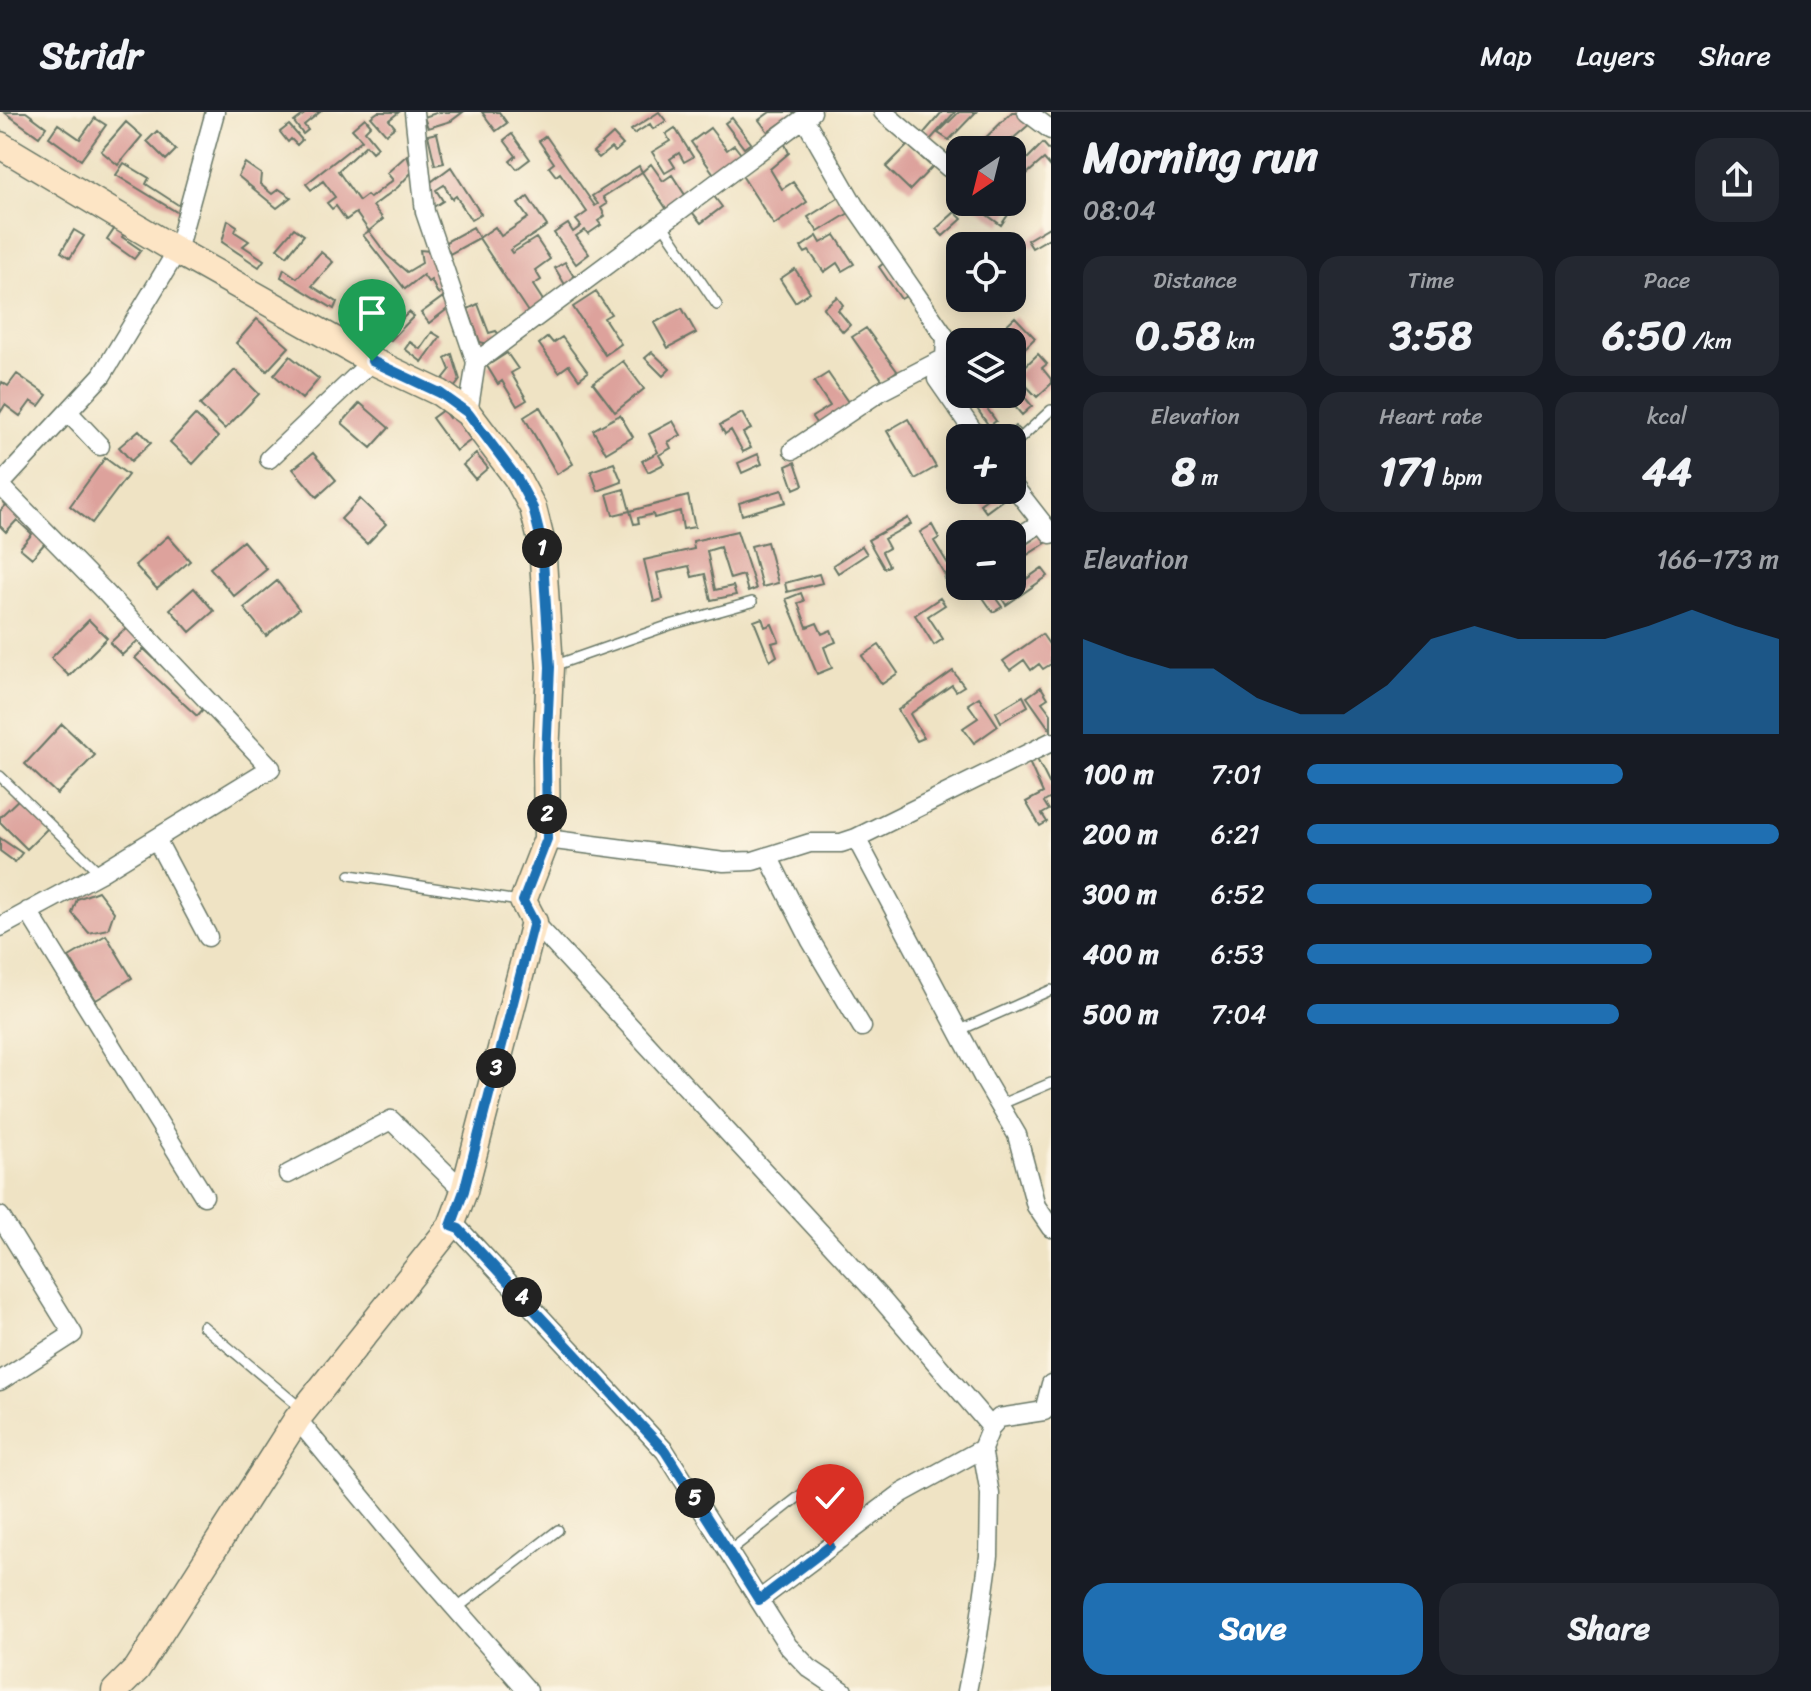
<!DOCTYPE html>
<meta charset="utf-8">
<style>
body{margin:0;font-family:Sriracha,sans-serif;background:#242831;color:#f1f3f6;height:100vh;display:flex;flex-direction:column;font-size:30px;white-space:nowrap}
*{box-sizing:border-box;margin:0}
p{font-size:26px;color:#9ea1a6}
.icon{flex:none;width:44px;height:44px;fill:none;stroke:currentColor;stroke-width:2;stroke-linecap:round;stroke-linejoin:round}
.map{position:relative;flex:1;overflow:hidden}
.side{display:flex;flex-direction:column;background:#171b24;width:760px}
.side>*{flex:none}
.needle{width:52px;rotate:215deg}
.fabs{position:absolute;left:946px;top:24px;display:grid;gap:16px}
.fabs a{display:grid;place-items:center;width:80px;height:80px;border-radius:16px;background:#171b24;box-shadow:0 4px 20px #0003;font-size:40px}
.pin{position:absolute;display:grid;place-items:center;width:68px;height:68px;color:#fff;margin:-82px -34px;border-radius:50% 50% 50% 0;rotate:-45deg;box-shadow:0 0 8px #0007}
.pin .icon{rotate:45deg}
.km{position:absolute;width:40px;height:40px;margin:-20px;border-radius:50%;background:#222;color:#fff;font-size:22px;line-height:40px;text-align:center}
.round{display:grid;place-items:center;flex:none;width:84px;height:84px;border-radius:24px;background:#242831}
.summary{display:flex;align-items:center;justify-content:space-between;height:136px;padding:0 32px}
h1{font-size:44px;font-weight:700;line-height:60px}
.stats{display:grid;grid-template-columns:repeat(3,1fr);gap:12px;height:136px;padding:8px 32px}
.stats div{display:grid;align-content:center;border-radius:20px;background:#242831;text-align:center}
.stats b{font-size:40px;font-weight:700}
.stats small{font-size:22px;font-weight:400}
.stats p{font-size:22px}
.chart{height:224px;padding:16px 32px}
.chart p{display:flex;justify-content:space-between}
.chart svg{width:100%;height:144px;margin-top:8px;fill:#1f6fb2;opacity:.7}
.cta{display:flex;gap:16px;margin-top:auto;padding:16px 32px}
.cta a{flex:1;height:92px;border-radius:24px;background:#1f6fb2;color:#fff;font-size:32px;font-weight:700;line-height:92px;text-align:center}
.cta a+a{background:#242831;color:#f1f3f6}
ul{padding:0 32px;list-style:none;font-size:26px}
li{display:grid;grid-template-columns:128px 96px 1fr;align-items:center;height:60px}
li i{height:20px;border-radius:10px;background:#1f6fb2}
header{display:flex;align-items:center;gap:48px;box-sizing:border-box;height:112px;padding:0 40px;background:#171b24;border-bottom:2px solid #363941}
header strong{font-size:38px}
nav{display:flex;gap:44px;margin-inline-start:auto;font-size:28px}
main{display:flex;flex:1;min-height:0}
.map>svg:first-child{display:block}
.building{fill:#dda29c}
.lines{fill:none;stroke-linecap:round;stroke-linejoin:round}
.lane-casing{stroke:#687766;stroke-width:12}
.street-casing{stroke:#687766;stroke-width:21}
.secondary-casing{stroke:#687766;stroke-width:29}
.lane{stroke:#fff;stroke-width:9}
.street{stroke:#fff;stroke-width:18}
.secondary{stroke:#fde5c5;stroke-width:26}
.route-casing{stroke:#fff;stroke-width:16}
.route{stroke:#1f6fb2;stroke-width:10}
</style>
<header>
<strong>Stridr</strong>
<nav><a>Map</a><a>Layers</a><a>Share</a></nav>
</header>
<main>
<div class="map">
<svg width="1051" height="1579" viewBox="0 0 1051 1579">
<rect width="100%" height="100%" fill="#fcf5e5"/>
<filter id="ink" filterUnits="userSpaceOnUse"><feTurbulence type="fractalNoise" baseFrequency=".0125" numOctaves="2"/><feDisplacementMap in="SourceGraphic" scale="16" xChannelSelector="R" yChannelSelector="G"/><feConvolveMatrix kernelMatrix="1 2 1 2 8 2 1 2 1" color-interpolation-filters="sRGB"/></filter>
<filter id="wash" filterUnits="userSpaceOnUse"><feTurbulence type="fractalNoise" baseFrequency=".006" numOctaves="4" result="noise"/><feDisplacementMap in="SourceGraphic" scale="32" xChannelSelector="R" yChannelSelector="G"/><feGaussianBlur stdDeviation="1.8" result="paint"/><feColorMatrix in="noise" values="0 0 0 0 0 0 0 0 0 0 0 0 0 0 0 0 0 1.4 0 .05"/><feComposite in="paint" operator="in"/></filter>
<g filter="url(#wash)">
<rect width="100%" height="100%" fill="#efe3c4"/>
<g id="blocks">
<!-- building -->
<path class="building" d="M4,0H26L46,15L39,25Z
M307,0H320L304,13L308,18L303,22L294,10Z
M378,0H399L389,8L395,15L386,22L371,5Z
M439,0H463L451,9L428,16L424,5Z
M482,0H499L507,11L496,19Z
M659,0L666,9L653,17L650,12L634,22L631,18Z
M770,0H797L768,20L759,8Z
M942,0H955L930,28L923,22Z
M959,0H976L949,28L938,21Z
M1012,0H1018L1031,11L1009,30L1027,47L1043,31L1051,40V55L1044,47L1012,75V57L1019,50L1012,45V38H1001L994,33L989,38H973Z
M95,6L106,13L81,48L49,25L58,12L80,27Z
M365,6L371,13L365,19L378,35L372,40L366,33L338,59L359,89L367,83L370,86L393,68L387,61L407,43L412,60L398,75L373,94L383,107L369,119L356,101L346,108L336,94L332,97L327,91L335,85L323,69L311,78L306,72L362,28L352,17Z
M732,6L751,31L744,36L725,11Z
M126,10L142,24L118,53L101,39Z
M289,13L302,28L297,33L291,27L288,30L280,20Z
M675,16L693,45L684,50L679,41L670,47L675,55L665,61L652,40L670,29L666,22Z
M710,16L727,38L734,33L741,42L714,62L691,30Z
M157,19L176,38L166,48L147,29Z
M437,21L444,51L435,53L428,23Z
M512,22L530,47L517,57L510,49L516,44L504,28Z
M613,22L623,33L615,40L611,36L599,46L593,40Z
M546,24L595,94L598,92L592,84L639,54L642,60L603,85L607,92L601,96L605,104L598,109L601,113L588,122L585,118L576,124L589,142L576,152L554,121L568,112L573,120L581,114L576,108L587,100L560,61L556,64L549,55L554,51L539,29Z
M784,30L789,41L770,57L782,77L793,70L807,90L774,113L741,62Z
M908,33L932,55L910,78L886,55Z
M124,51L149,66L146,72L183,96L180,102L116,63Z
M245,51L261,62L260,72L272,82L279,77L291,85L277,96L238,64Z
M651,52L663,69L672,63L687,86L668,99L642,60Z
M451,55L481,102L471,108L456,84L452,87L444,73L436,78L443,89L432,96L427,73Z
M713,83L722,95L701,111L692,100Z
M528,85L547,114L510,138L512,141L536,126L550,147L535,158L541,168L533,173L544,190L528,200L479,126L495,115L501,124L528,106L518,92Z
M840,85L849,101L818,120L808,105Z
M969,90H1003L1012,97L1001,113Z
M955,100L962,107L943,124L936,117Z
M228,108L237,114L235,120L249,129L243,134L264,148L259,155L222,130Z
M119,110L128,116L122,125L141,138L134,147L107,128Z
M1051,114V125L1032,136L1027,128Z
M473,115L479,126L450,142L444,131Z
M294,116L304,123L287,144L277,136Z
M74,118L84,124L70,146L61,140Z
M369,119L387,143L407,160L422,151L420,138L430,139L446,180L438,182L431,168L428,170L423,163L405,177L363,123Z
M835,123L854,152L842,159L837,151L824,160L809,139L805,141L801,135L817,124L821,131Z
M321,140L333,150L312,174L337,190L334,197L281,165L284,157L297,166Z
M565,150L577,170L567,176L555,156Z
M885,150L908,183L901,187L879,155Z
M795,157L810,180L795,190L780,167Z
M596,180L611,202L604,206L621,232L605,243L573,195Z
M386,184L391,188L374,209L390,219L409,200L414,204L390,229L344,201L349,197L363,205Z
M443,185L450,195L429,211L421,201Z
M837,185L843,193L838,198L850,213L843,220L823,196Z
M478,192L489,221L496,219L501,225L488,232L480,230L468,197Z
M682,196L696,221L668,236L654,211Z
M1015,205L1035,226L1019,242L1012,234V230H1008L999,220Z
M257,207L289,235L267,259L236,231Z
M866,216L897,259L883,269L852,225Z
M432,220L440,225L422,250L405,237L410,230L420,237Z
M548,225L553,231L562,225L588,260L579,267L569,253L559,260L539,232Z
M652,240L670,257L663,264L645,246Z
M507,241L518,257L511,261L527,288L517,294L502,269L498,272L487,254Z
M452,242L460,268L451,280L439,272L450,258L445,246Z
M1038,242L1047,252L1042,256L1051,267V272L1037,285L1016,263Z
M290,244L319,267L302,287L274,263Z
M623,249L644,277L615,300L593,271Z
M235,258L259,282L225,317L200,293Z
M828,261L850,293L818,314L812,305L830,294L814,270Z
M17,262L47,283L39,294L31,289L20,304L5,293L0,301V274L2,270L8,274Z
M1012,270L1032,294L1022,303L1004,282H1012Z
M967,282H978L982,288L986,285L991,292L986,295L996,309L989,314Z
M360,291L389,316L371,336L342,311Z
M540,295L573,352L557,362L524,305Z
M443,298L449,306L456,300L464,304L459,311L471,328L456,339L432,306Z
M742,301L751,317L743,321L751,336L743,340L731,318L725,322L720,313Z
M195,303L218,325L193,352L170,330Z
M620,303L633,325L606,341L593,318Z
M908,307L936,355L915,367L887,319Z
M673,309L681,323L668,330L671,336L659,343L664,352L648,360L642,349L658,340L649,322Z
M1015,314L1022,321L1012,330V326L996,324L1002,318L1005,322Z
M139,318L151,331L131,349L119,335Z
M313,341L336,368L317,385L293,357Z
M476,342L488,356L475,367L463,353Z
M758,342L762,352L742,361L738,351Z
M105,346L128,363L92,411L70,394Z
M795,350L803,373L794,377L786,354Z
M614,351L622,370L598,379L591,359Z
M624,377L630,399L613,403L607,382Z
M782,378L786,390L742,403L739,391Z
M999,378H1010L1012,381L986,400L980,392Z
M688,384L695,415L683,417L680,399L654,406L653,402L638,406L639,411L634,412L630,399Z
M360,387L386,412L367,432L341,407Z
M11,388L51,424L32,446L20,436L32,422L17,408L6,420L0,414V399Z
M908,406L911,412L884,427L889,436L882,440L889,454L884,456L868,428Z
M932,413L939,426L934,429L948,452L957,447L959,454L945,463L920,420Z
M737,419L756,477L748,480L743,463L730,467L720,435L707,439L715,478L733,474L736,483L711,488L705,462L692,465L689,454L657,461L663,487L654,490L644,448L694,437L693,429Z
M1041,422L1046,431L1027,443L1022,435Z
M168,424L190,449L157,477L135,453Z
M243,429L267,457L234,484L210,456Z
M767,430L778,471L762,475L751,434Z
M862,434L867,442L838,461L833,453Z
M1042,456L1048,464L1006,493L1001,485Z
M819,462L822,471L787,480L785,471Z
M277,469L299,497L266,524L244,496Z
M975,474H987L1002,495L993,500Z
M194,476L214,499L190,520L170,497Z
M801,481L804,489L798,491L807,515L817,511L822,522L831,518L836,530L824,535L832,556L817,562L786,487Z
M940,486L945,493L928,504L943,527L934,533L915,503Z
M762,506L765,515L772,512L779,529L772,531L777,544L770,549L754,509Z
M89,508L107,526L69,564L51,546Z
M132,510L144,523L122,543L110,531Z
M1042,522L1051,535V552L1043,557L1039,552L1031,558L1024,548L1010,558L1003,549Z
M879,533L898,561L882,572L862,544Z
M144,537L205,595L197,604L135,546Z
M953,559L964,574L956,579L952,573L910,602L924,626L917,629L898,598Z
M1041,575L1048,586L1042,590L1051,602V619L1027,585Z
M1023,584L1028,594L1001,610L996,600Z
M979,585L998,614L974,631L963,616L978,606L968,592Z
M62,612L95,643L57,682L25,652Z
M1037,647L1051,675V686L1044,690L1049,698L1042,702L1047,710L1040,714L1026,690L1043,681L1029,650Z
M21,685L50,714L27,737L0,710V705Z
M0,726L22,741L15,750L0,739Z
M98,779L114,800L108,817L89,821L72,801L77,787Z
M106,823L132,866L96,888L69,845Z"/>
</g>
</g>
<g filter="url(#ink)">
<use href="#blocks" fill-opacity="0" stroke="#687766" stroke-width="2"/>
<g class="lines">
<!-- lane casing -->
<g class="lane-casing">
<path id="lane" d="M662,112L717,193
M1012,334L1051,298
M553,554L670,513L752,490
M0,664L100,761
M350,763L519,789
M958,919L1051,878
M999,993L1051,971
M203,1214L302,1297
M728,1440L806,1379
M456,1497L558,1418"/>
</g>
<!-- street casing -->
<g class="street-casing">
<path id="street" d="M414,0L425,100L476,250L468,301
M883,0L949,56
M1027,0L1051,18
M804,6L854,93L946,226L945,246L937,267L978,326
M476,250L812,0
M68,300L100,334
M793,338L881,279L945,246
M269,347L372,249
M1012,372L1051,422
M0,373L105,480L271,656L100,761L0,815
M0,373L102,263L177,139L215,0
M1012,429L1042,410
M954,467L960,463
M856,726L984,967L1017,1023L1036,1094L1051,1116
M156,727L208,825
M547,727L724,750L753,749L810,731H841L856,726L1051,630
M768,744L811,829L862,915
M28,799L204,1084
M534,810L877,1182L991,1315L982,1337L990,1382L989,1444L978,1523L967,1579
M288,1062L391,1008L464,1079
M0,1104L73,1222L0,1269
M451,1114L459,1117L665,1339L788,1534L809,1556L843,1579
M297,1307L414,1449L528,1579
M991,1315L999,1306L1044,1299L1051,1272
M759,1488L902,1381L982,1337"/>
</g>
<!-- secondary casing -->
<g class="secondary-casing">
<path id="secondary" d="M0,33L177,139L372,249L440,281L468,301L517,366L533,396L542,432L550,555L546,645L547,727L523,789L534,810L464,1079L451,1114L297,1307L137,1557L115,1579"/>
</g>
<!-- lane -->
<use href="#lane" class="lane"/>
<!-- street -->
<use href="#street" class="street"/>
<!-- secondary -->
<use href="#secondary" class="secondary"/>
</g>
</g>
<g class="lines" filter="url(#ink)">
<!-- route casing -->
<g class="route-casing">
<path id="route" d="M372,249L440,281L468,301L517,366L533,396L542,432L550,555L546,645L547,727L523,789L534,810L464,1079L451,1114L459,1117L665,1339L759,1488L830,1434"/>
</g>
<!-- route -->
<use href="#route" class="route"/>
</g>
</svg>
<div class="fabs">
<a><svg class="needle" viewBox="-14 -14 28 28"><path d="M0-13l5 13h-10z" fill="#e53935"/><path d="M0 13l5-13h-10z" fill="#9ea1a6"/></svg></a>
<a><svg class="icon" aria-label="locate" viewBox="0 0 24 24"><circle cx="12" cy="12" r="6"/><path d="M12 2v4M12 18v4M2 12h4M18 12h4"/></svg></a>
<a><svg class="icon" aria-label="layers" viewBox="0 0 24 24"><path d="M12 4l9 5-9 5-9-5zM3 14l9 5 9-5"/></svg></a>
<a>+</a>
<a>−</a>
</div>
<div class="pin" style="left:372px;top:249px;background:#1e9e55"><svg class="icon" aria-label="arrive" viewBox="0 0 24 24"><path d="M6 21V4h12l-3 4 3 4H6"/></svg></div>
<div class="pin" style="left:830px;top:1434px;background:#d93025"><svg class="icon" aria-label="check" viewBox="0 0 24 24"><path d="M5 12l5 5 9-10"/></svg></div>
<b class="km" style="left:542px;top:436px">1</b>
<b class="km" style="left:547px;top:702px">2</b>
<b class="km" style="left:496px;top:956px">3</b>
<b class="km" style="left:522px;top:1185px">4</b>
<b class="km" style="left:695px;top:1386px">5</b>
</div>
<section class="side">
<div class="summary"><div><h1>Morning run</h1><p>08:04</p></div><a class="round"><svg class="icon" aria-label="share" viewBox="0 0 24 24"><path d="M12 15V3M7 8l5-5 5 5M5 13v7h14v-7"/></svg></a></div>
<div class="stats">
<div><p>Distance</p><b>0.58<small> km</small></b></div>
<div><p>Time</p><b>3:58</b></div>
<div><p>Pace</p><b>6:50<small> /km</small></b></div>
</div>
<div class="stats">
<div><p>Elevation</p><b>8<small> m</small></b></div>
<div><p>Heart rate</p><b>171<small> bpm</small></b></div>
<div><p>kcal</p><b>44</b></div>
</div>
<div class="chart"><p><span>Elevation</span>166–173 m</p>
<svg viewBox="0 0 160 44" preserveAspectRatio="none"><path d="M0 44V15L10 20L20 24L30 24L40 33L50 38L60 38L70 29L80 15L90 11L100 15L110 15L120 15L130 11L140 6L150 11L160 15V44z"/></svg>
</div>
<ul>
<li><b>100 m</b>7:01<i style="width:67%"></i></li>
<li><b>200 m</b>6:21<i style="width:100%"></i></li>
<li><b>300 m</b>6:52<i style="width:73%"></i></li>
<li><b>400 m</b>6:53<i style="width:73%"></i></li>
<li><b>500 m</b>7:04<i style="width:66%"></i></li>
</ul>
<div class="cta"><a>Save</a><a>Share</a></div>
</section>
</main>
